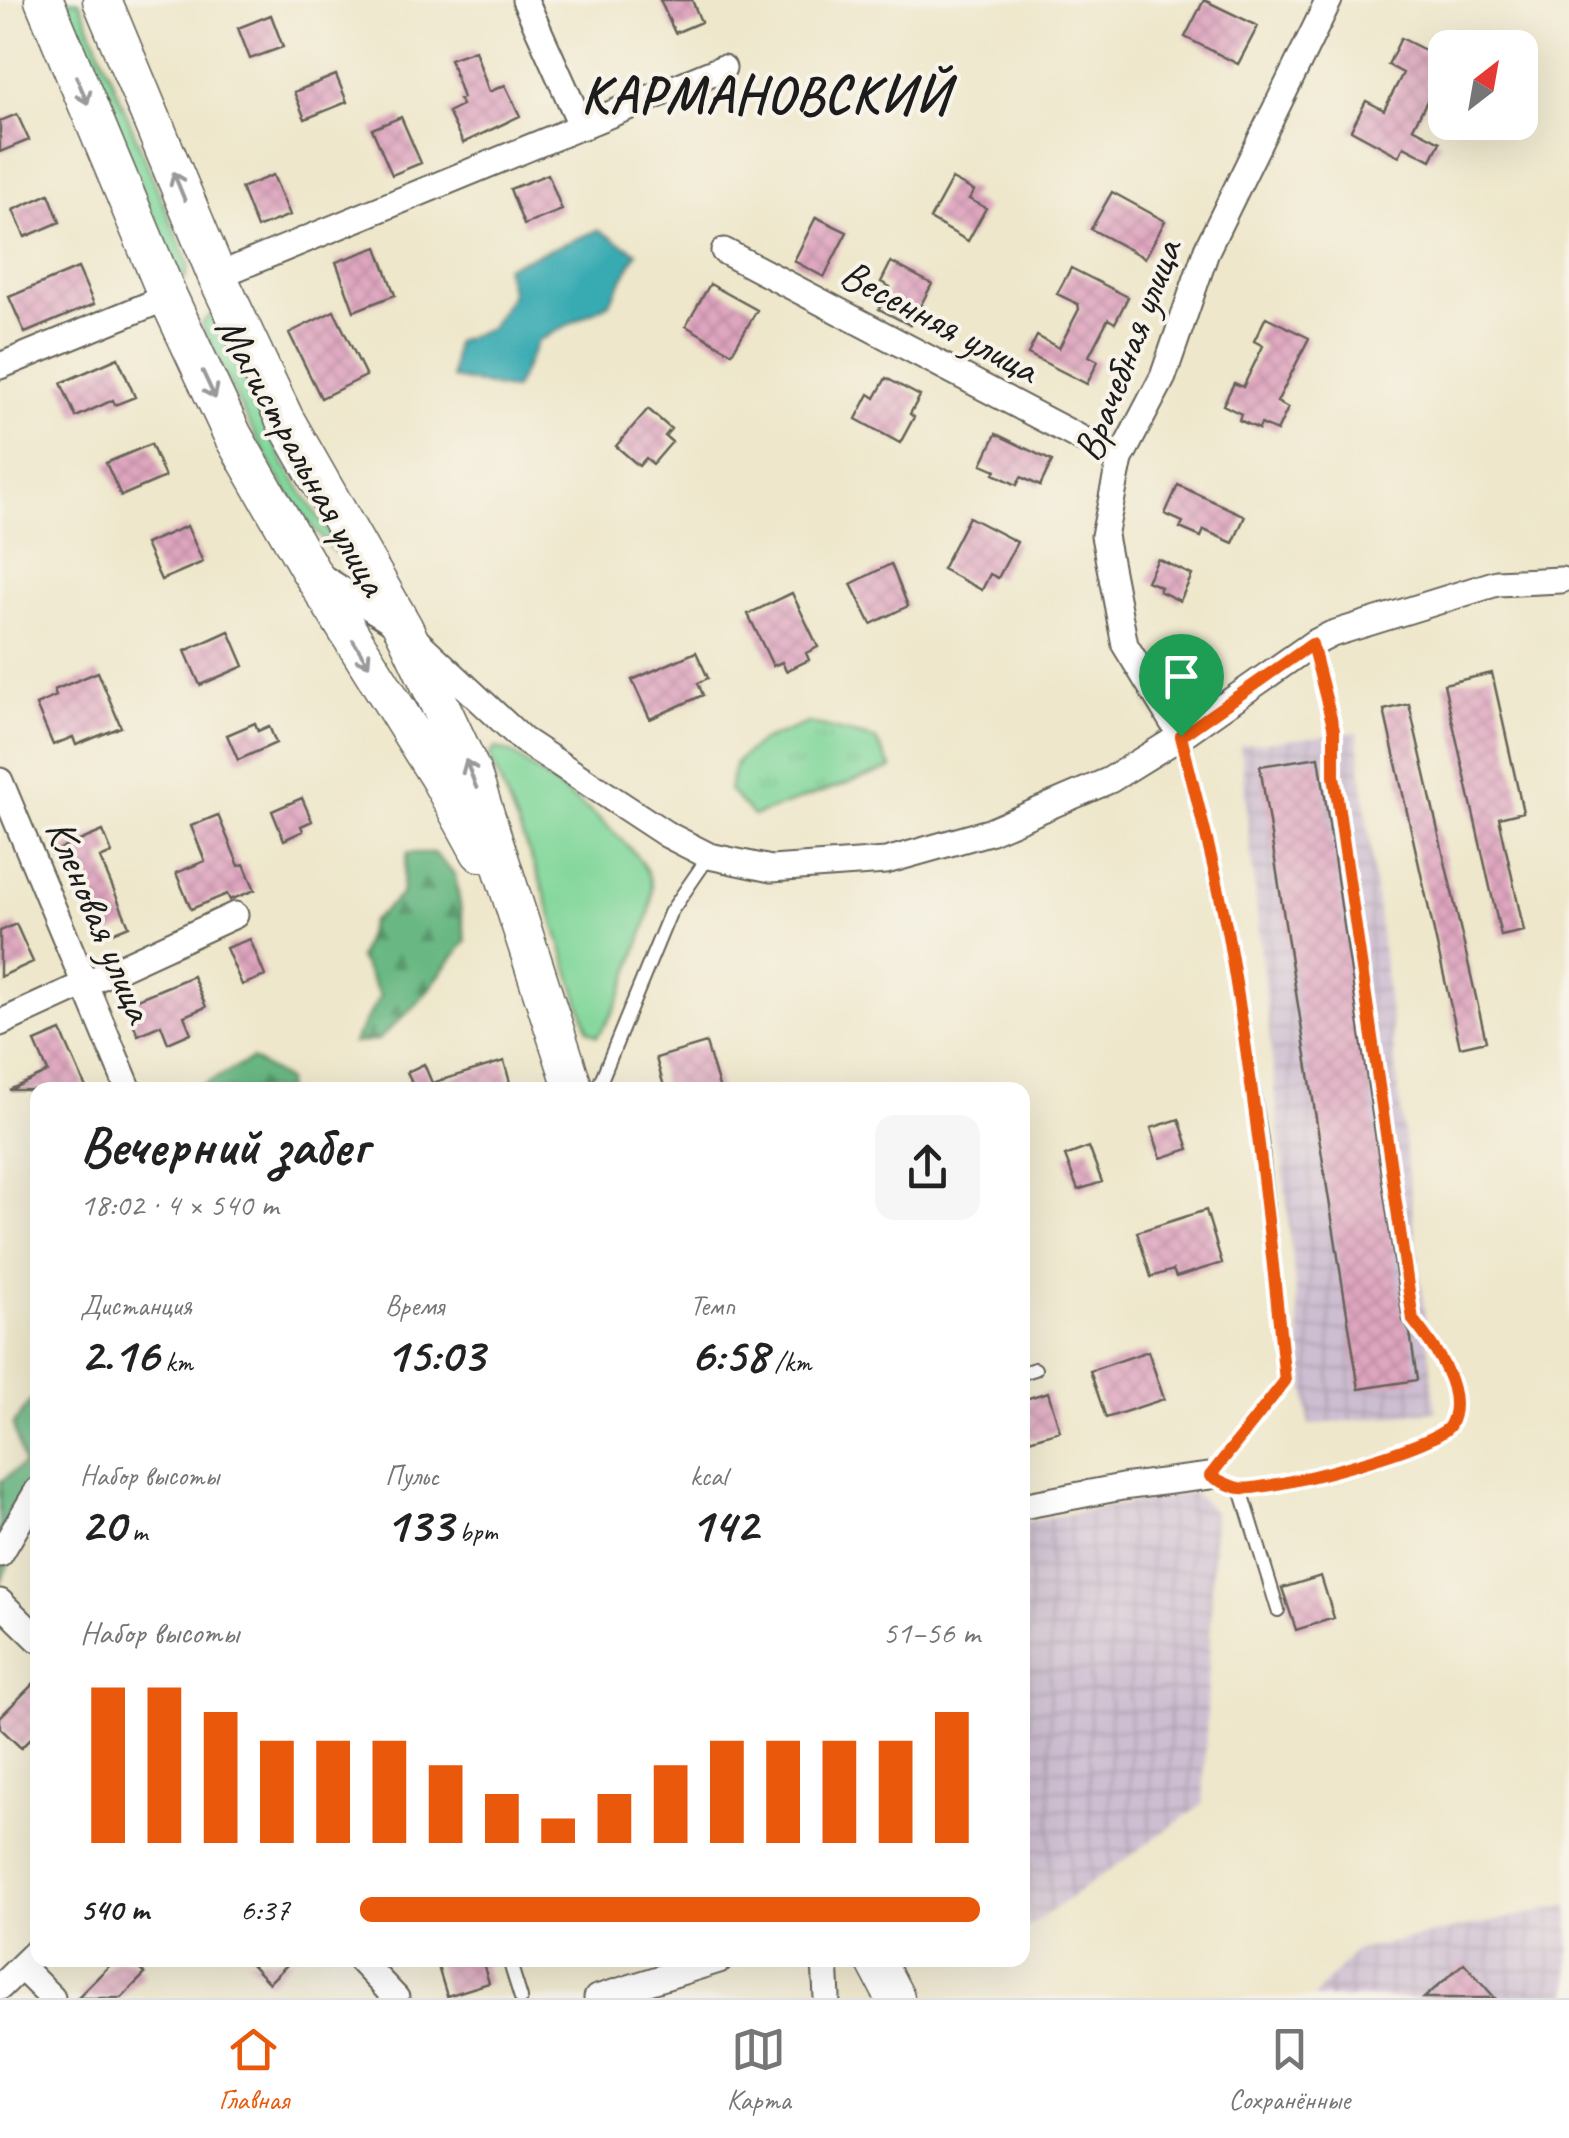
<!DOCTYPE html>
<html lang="ru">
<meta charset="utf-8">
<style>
body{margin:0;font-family:Caveat,sans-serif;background:#f6f6f6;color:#222;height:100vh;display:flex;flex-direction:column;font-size:38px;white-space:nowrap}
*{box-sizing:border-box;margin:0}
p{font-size:32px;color:#767676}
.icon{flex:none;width:55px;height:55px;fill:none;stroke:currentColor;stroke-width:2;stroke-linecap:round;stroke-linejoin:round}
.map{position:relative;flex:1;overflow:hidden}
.sheet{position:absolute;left:30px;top:1082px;width:1000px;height:885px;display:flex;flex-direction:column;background:#fff;border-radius:20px;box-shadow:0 10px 40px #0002}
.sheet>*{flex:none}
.needle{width:65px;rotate:31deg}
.tools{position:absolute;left:1428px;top:30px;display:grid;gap:20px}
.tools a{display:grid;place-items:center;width:110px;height:110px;border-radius:20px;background:#fff;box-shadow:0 10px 40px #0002;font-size:50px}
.pin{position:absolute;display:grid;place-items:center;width:85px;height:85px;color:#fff;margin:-102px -42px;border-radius:50% 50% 50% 0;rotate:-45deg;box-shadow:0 0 10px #0007}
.pin .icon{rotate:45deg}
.round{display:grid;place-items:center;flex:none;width:105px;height:105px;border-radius:20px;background:#f6f6f6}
.overview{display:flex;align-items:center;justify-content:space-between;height:170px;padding:0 50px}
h1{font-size:55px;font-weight:800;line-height:75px}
.stats{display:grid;grid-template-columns:repeat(3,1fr);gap:15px;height:170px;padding:10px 50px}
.stats div{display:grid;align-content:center}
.stats b{font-size:50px;font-weight:800}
.stats small{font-size:28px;font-weight:400}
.stats p{font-size:28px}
.chart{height:280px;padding:20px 50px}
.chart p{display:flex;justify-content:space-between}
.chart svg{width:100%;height:180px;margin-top:10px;stroke:#ea580c;stroke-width:6}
ul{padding:0 50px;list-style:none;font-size:32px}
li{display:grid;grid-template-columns:160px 120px 1fr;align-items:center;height:75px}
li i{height:25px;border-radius:12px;background:#ea580c}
.tab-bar{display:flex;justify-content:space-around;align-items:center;height:140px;border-top:2px solid #e0e0e0;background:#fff;font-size:28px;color:#767676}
.tab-bar a{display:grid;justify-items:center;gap:5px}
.tab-bar .selected{color:#ea580c}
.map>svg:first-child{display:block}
.industrial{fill:url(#industrial-grid)}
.green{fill:#82d79b;stroke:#4f7a5c;stroke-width:2.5}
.forest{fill:url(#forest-firs);stroke:#426a50;stroke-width:2.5}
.park{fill:url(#park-tufts);stroke:#4f7a5c;stroke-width:2.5}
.water{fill:#39abb2;stroke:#2a6467;stroke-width:2.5}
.building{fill:url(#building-cross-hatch)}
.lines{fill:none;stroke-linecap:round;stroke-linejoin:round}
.lane-casing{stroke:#666359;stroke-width:16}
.street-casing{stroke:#666359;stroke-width:29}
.secondary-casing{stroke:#666359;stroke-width:41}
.lane{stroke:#fff;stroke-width:12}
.street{stroke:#fff;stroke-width:25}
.secondary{stroke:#fff;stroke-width:38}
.oneway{stroke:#999}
.route-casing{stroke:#fff;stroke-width:20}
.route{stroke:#ea580c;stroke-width:12}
.labels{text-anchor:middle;stroke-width:8;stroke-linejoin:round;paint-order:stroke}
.street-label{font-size:42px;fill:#1c1c1c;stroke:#f7f3e8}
.district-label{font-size:52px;font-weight:bold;letter-spacing:2.5px;fill:#1c1c1c;stroke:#f7f3e8}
</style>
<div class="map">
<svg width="1569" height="1998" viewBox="0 0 1569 1998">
<defs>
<pattern id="industrial-grid" width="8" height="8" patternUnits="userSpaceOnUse" patternTransform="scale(2.5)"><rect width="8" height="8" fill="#cebed1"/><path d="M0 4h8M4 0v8" fill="none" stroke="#b0a3b3"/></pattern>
<pattern id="forest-firs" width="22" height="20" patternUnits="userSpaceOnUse" patternTransform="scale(2.5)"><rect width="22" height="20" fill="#69b883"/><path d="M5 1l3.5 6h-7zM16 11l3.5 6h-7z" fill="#56956a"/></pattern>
<pattern id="park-tufts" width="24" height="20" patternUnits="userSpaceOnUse" patternTransform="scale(2.5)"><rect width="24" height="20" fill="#82d79b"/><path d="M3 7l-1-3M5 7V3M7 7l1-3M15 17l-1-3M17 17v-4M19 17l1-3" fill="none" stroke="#70b885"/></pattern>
<pattern id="building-cross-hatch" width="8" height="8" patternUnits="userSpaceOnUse" patternTransform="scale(2.5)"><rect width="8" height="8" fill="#dfa6bf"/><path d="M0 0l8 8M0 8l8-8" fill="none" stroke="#bf8ea4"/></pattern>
</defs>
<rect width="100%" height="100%" fill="#f7f3e8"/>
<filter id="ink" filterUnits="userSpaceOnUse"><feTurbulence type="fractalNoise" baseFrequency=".01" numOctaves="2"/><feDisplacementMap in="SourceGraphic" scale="20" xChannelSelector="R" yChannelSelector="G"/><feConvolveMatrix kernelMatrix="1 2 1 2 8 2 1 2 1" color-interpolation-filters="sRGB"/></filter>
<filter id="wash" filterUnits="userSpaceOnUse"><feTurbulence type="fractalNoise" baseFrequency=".0048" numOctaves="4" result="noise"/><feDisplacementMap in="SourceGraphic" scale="40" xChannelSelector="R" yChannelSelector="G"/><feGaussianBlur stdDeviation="2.25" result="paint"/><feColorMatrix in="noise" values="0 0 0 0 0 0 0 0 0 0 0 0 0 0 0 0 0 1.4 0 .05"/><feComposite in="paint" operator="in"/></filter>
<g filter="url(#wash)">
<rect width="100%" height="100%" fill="#eee7cb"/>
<!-- industrial -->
<path class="industrial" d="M1357,732L1436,1411L1309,1425L1240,745Z
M1192,1492L1215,1512L1203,1804L1023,1931V1522Z
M1569,1905V1998H1313L1354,1951Z"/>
<!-- green -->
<path class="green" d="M62,0H79L189,265L185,279L174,270Z
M210,315L216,319L285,465L349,565C284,512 237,399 201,324Z
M496,748L512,753C546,780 645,843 651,884C655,907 643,931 636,952C627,981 617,1012 597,1036L588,1030L542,885L489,755Z"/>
<!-- forest -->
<path class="forest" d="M407,853H434L455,875L466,941L418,1003L378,1040L353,1043L380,996L359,958L371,922L401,895Z
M252,1059L286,1080V1090H194Z
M32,1399L37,1400V1494L0,1584V1482L24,1464L13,1425Z"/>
<!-- park -->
<path class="park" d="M808,723L875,739L892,768L753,816L729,790L736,762L761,741Z"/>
<!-- water -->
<path class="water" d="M599,230L637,253L609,303L538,341L514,390L452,378L455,342L490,328L512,294L505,267Z"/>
<g id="blocks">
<!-- building -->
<path class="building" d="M660,0H692L701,22L675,33Z
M1204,0L1258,26L1238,64L1185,37Z
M271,15L283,47L250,59L238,28Z
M1401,38L1445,60V102L1430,95L1413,128L1440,142L1431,160L1404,146L1399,156L1351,130L1366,101L1384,110L1403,73L1388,65Z
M475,50L489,92L505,85L520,116L463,143L448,112L462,105L459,99L463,98L450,59Z
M336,75L347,102L305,119L294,92Z
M17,114L29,140L0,152V121Z
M401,117L421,163L392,175L372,129Z
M548,174L562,210L524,225L510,189Z
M273,175L290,215L257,228L241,188Z
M952,179L974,191L969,199L986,208L968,241L930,219Z
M1112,192L1165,221L1145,258L1091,229Z
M49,194L60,222L25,237L13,210Z
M816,217L847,232L824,277L794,261Z
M377,247L395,295L354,311L336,262Z
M891,262L932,284L910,325L879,309L890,287L881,282Z
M78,268L94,304L25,333L9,297Z
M1071,268L1128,297L1115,323L1108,319L1089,356L1098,361L1087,384L1028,354L1037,336L1059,348L1079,309L1078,304L1057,294Z
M710,284L757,310L732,353L686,326Z
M334,311L366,376L321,398L289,333Z
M1266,317L1309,338L1277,402L1288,408L1277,431L1261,424L1259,429L1239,420L1241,414L1223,405L1234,383L1243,387L1263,346L1254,341Z
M118,358L135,397L115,405L113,400L76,417L61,383Z
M886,378L920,396L910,414L914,417L900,443L856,419L869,394L875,398Z
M648,409L671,429L665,436L672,442L653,464L646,458L639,466L616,446Z
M996,434L1052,461L1040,486L1021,477L1017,485L994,474L996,470L982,464Z
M151,444L165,477L121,496L106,463Z
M1178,485L1245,516L1233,543L1204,530L1201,537L1180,528L1183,522L1165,514Z
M969,517L1017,542L998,578L990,574L982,590L942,569Z
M187,526L203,562L161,580L145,544Z
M1158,559L1192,575L1180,601L1159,591L1161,587L1147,581Z
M891,564L908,606L871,624L851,584Z
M792,593L818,647L806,653L809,660L786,671L782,662L773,666L748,614Z
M229,631L244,666L200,685L185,651Z
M696,652L708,678L698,683L703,695L650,719L632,680Z
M98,672L121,727L76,745L73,737L53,745L36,705L56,696L54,690Z
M1492,673L1523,812L1499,818L1524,931L1501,936L1444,684Z
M1409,704L1486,1041L1460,1047L1384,710Z
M255,723L258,731L269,726L276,743L238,760L227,735Z
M1319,757L1403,1321L1410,1332L1417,1380L1359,1389L1260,766Z
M302,798L312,821L301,826L303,831L284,840L272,811Z
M218,815L239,866L244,864L255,890L230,900L227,894L191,909L176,873L205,861L191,826Z
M103,831L112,853L100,858L129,926L100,938L72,869L67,872L58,850Z
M16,924L33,962L0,977V931Z
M250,939L265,976L242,985L226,948Z
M193,976L206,1007L184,1016L191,1033L168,1043L161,1025L138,1035L125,1004Z
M61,1031L87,1090H9L48,1072L35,1042Z
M706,1043L720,1090H665L656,1058Z
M504,1061L512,1090H415L407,1072L424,1064L432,1083Z
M1179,1119L1189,1149L1161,1158L1151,1128Z
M1089,1147L1102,1182L1078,1190L1065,1156Z
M1206,1210L1222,1263L1176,1277L1173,1270L1151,1277L1137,1232Z
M1148,1351L1164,1399L1106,1418L1090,1371Z
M1048,1392L1060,1431L1022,1442V1400Z
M1321,1576L1334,1618L1296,1630L1282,1588Z
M38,1679V1731L21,1748L0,1728V1717Z
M115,1960H132L145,1974L121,1998H77Z
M247,1960H292L269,1983Z
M436,1960H482L489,1983L447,1996Z
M1464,1963L1495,1998H1424Z"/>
</g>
</g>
<g filter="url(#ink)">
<use href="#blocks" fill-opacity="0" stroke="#666359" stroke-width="2.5"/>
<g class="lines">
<!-- lane casing -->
<g class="lane-casing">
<path id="lane" d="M1181,736L1228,931L1261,1140L1285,1381L1210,1476C1219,1480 1229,1486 1239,1488C1263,1493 1439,1447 1450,1425C1467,1391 1433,1345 1413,1320L1334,776V730L1312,644
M597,1090L670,913L709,856
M1022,1373L1035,1369
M1241,1489L1278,1610
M509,1960L521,1998"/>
</g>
<!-- street casing -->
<g class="street-casing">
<path id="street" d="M525,0L582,127
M724,251L1120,459
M217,276L723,68
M0,366L168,297
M317,574L404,629L523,740L666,834L709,856L771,869L886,861L989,832L1110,780L1181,736L1312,644L1332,634L1497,583L1561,580
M1181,736L1125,645L1104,536L1120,459L1163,377L1207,249L1329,0
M0,781L129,1090
M0,1023L235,915
M1022,1506L1122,1487L1210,1476
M0,1554L38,1490
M0,1602L38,1639
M360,1960L396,1998
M825,1960L827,1998
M21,1967L52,1998
M0,1987L38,1950
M597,1998L719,1960"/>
</g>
<!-- secondary casing -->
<g class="secondary-casing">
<path id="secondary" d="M44,0L168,297L233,436L310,570L440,779L480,852
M102,0L217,276L285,420L404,629L471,771L574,1090
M875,1960L895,1998"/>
</g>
<!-- lane -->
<use href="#lane" class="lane"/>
<!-- street -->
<use href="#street" class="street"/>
<!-- secondary -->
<use href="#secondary" class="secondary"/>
</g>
<!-- one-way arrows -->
<defs><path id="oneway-shaft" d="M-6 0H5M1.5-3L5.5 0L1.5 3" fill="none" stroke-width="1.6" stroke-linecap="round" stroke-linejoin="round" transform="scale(2.5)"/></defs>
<g class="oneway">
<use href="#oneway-shaft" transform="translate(82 90) rotate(67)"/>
<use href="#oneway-shaft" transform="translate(179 186) rotate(-112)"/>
<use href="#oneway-shaft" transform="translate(209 385) rotate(65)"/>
<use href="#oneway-shaft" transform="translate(361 653) rotate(58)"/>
<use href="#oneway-shaft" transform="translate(471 774) rotate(-111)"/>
</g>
</g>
<g class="lines" filter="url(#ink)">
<!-- route casing -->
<g class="route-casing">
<path id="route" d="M1312,644L1334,730V776L1413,1320C1433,1345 1468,1391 1450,1425C1439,1447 1263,1493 1239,1488C1229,1486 1219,1480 1210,1476L1285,1381C1270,1232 1254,1084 1228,936C1216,869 1197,802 1181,736Z"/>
</g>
<!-- route -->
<use href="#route" class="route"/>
</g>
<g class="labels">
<!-- street labels -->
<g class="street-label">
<text transform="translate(940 320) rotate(28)" y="15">Весенняя улица</text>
<text transform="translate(1126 350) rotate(-69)" y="15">Врачебная улица</text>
<text transform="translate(303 455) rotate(61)" y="15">Магистральная улица</text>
<text transform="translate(101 920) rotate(67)" y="15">Кленовая улица</text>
</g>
<!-- district labels -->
<g class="district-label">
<text x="766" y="112">КАРМАНОВСКИЙ</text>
</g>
</g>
</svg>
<div class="tools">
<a><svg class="needle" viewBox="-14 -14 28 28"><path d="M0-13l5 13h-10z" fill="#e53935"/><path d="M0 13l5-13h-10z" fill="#767676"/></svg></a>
</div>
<div class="pin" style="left:1181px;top:736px;background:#1e9e55"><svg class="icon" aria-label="arrive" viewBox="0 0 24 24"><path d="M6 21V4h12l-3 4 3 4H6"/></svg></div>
<section class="sheet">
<div class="overview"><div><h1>Вечерний забег</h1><p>18:02 · 4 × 540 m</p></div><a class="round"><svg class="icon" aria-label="share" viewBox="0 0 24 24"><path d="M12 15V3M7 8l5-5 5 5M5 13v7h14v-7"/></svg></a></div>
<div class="stats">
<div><p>Дистанция</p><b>2.16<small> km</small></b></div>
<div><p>Время</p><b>15:03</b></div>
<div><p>Темп</p><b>6:58<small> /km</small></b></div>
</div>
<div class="stats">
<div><p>Набор высоты</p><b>20<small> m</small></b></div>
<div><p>Пульс</p><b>133<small> bpm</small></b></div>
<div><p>kcal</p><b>142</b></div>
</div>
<div class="chart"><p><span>Набор высоты</span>51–56 m</p>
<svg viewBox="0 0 160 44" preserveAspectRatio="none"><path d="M5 44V6M15 44V6M25 44V12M35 44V19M45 44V19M55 44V19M65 44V25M75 44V32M85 44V38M95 44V32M105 44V25M115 44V19M125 44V19M135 44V19M145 44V19M155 44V12"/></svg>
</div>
<ul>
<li><b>540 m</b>6:37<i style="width:100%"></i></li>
</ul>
</section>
</div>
<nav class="tab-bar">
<a class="selected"><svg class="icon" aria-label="home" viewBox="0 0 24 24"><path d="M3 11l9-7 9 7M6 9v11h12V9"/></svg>Главная</a>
<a><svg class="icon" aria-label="map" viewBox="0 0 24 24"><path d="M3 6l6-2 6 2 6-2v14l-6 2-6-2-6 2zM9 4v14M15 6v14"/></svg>Карта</a>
<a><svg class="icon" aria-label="saved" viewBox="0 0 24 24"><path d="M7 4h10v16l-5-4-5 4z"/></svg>Сохранённые</a>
</nav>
